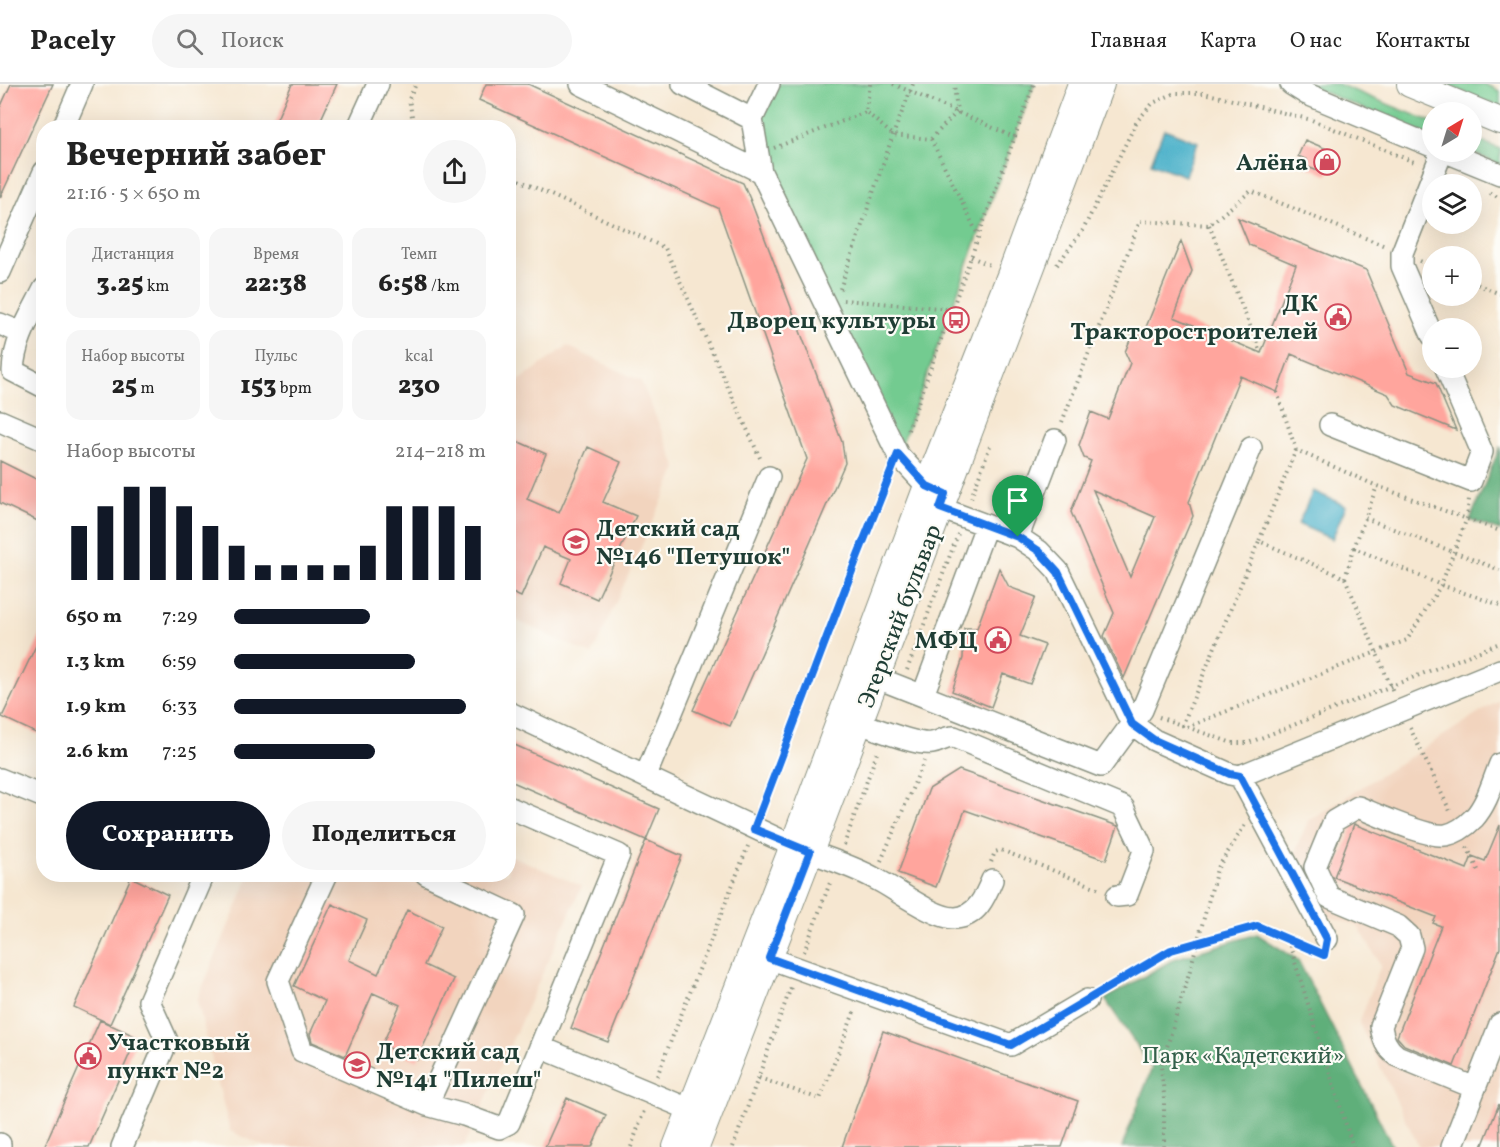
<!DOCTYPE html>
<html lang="ru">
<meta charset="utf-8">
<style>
body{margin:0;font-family:Vollkorn,serif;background:#f6f6f6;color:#222;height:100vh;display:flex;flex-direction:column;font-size:22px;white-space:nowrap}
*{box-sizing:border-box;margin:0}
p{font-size:20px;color:#767676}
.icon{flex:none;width:33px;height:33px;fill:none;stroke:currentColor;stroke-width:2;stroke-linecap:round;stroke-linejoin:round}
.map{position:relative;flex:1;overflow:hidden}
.panel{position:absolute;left:36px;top:36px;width:480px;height:762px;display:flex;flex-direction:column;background:#fff;border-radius:24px;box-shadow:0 6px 24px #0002}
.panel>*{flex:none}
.needle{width:39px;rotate:38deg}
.buttons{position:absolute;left:1422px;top:18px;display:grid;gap:12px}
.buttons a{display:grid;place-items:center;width:60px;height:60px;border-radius:50%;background:#fff;box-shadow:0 6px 24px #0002;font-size:30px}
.pin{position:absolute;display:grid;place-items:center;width:51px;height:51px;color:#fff;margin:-62px -26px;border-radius:50% 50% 50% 0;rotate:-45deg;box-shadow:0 0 6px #0007}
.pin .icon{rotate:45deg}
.round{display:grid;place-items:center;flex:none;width:63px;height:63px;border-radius:32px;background:#f6f6f6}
.head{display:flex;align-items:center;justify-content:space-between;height:102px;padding:0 30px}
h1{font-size:33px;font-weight:800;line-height:45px}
.metrics{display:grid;grid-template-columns:repeat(3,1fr);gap:9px;height:102px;padding:6px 30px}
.metrics div{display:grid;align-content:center;border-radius:15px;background:#f6f6f6;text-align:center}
.metrics b{font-size:26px;font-weight:800}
.metrics small{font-size:16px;font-weight:400}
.metrics p{font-size:16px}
.chart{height:168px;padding:12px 30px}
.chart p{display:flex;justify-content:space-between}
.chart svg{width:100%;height:108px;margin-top:6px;stroke:#111827;stroke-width:6}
.primary-button{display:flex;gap:12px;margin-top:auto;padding:12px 30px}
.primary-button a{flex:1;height:69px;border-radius:36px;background:#111827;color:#fff;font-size:24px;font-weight:800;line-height:69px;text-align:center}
.primary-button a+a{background:#f6f6f6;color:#222}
ul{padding:0 30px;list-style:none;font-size:20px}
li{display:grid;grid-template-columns:96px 72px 1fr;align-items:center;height:45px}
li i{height:15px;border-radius:8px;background:#111827}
header{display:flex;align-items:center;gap:36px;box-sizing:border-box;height:84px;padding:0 30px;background:#fff;border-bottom:2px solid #e0e0e0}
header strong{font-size:28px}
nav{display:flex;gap:33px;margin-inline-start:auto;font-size:21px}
.search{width:420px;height:54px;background:#f6f6f6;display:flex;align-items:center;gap:15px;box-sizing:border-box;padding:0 21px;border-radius:33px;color:#767676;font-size:22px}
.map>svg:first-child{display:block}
.built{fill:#f2d4be}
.green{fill:#73cb90;stroke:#498462;stroke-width:1.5}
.forest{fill:#5eaf7a;stroke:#3e7657;stroke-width:1.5}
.water{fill:#4ab0c9;stroke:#34767e;stroke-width:1.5}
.building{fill:#ffa59d;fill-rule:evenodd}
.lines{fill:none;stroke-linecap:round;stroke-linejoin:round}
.minor-casing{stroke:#8a9282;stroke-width:24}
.major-casing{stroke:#8a9282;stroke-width:28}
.path{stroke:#8a9282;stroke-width:4;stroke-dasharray:1.5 4.5;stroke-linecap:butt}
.minor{stroke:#fff;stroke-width:21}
.major{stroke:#fff;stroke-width:26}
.route-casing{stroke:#fff;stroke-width:12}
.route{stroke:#1a73e8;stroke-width:8}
.labels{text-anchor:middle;stroke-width:4.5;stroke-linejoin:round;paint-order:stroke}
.poi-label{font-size:24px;font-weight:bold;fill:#1f3d34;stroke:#fdfcf7;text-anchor:end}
.street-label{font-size:24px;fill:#1f3d34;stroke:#fdfcf7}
.park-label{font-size:24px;fill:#34604b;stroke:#fdfcf7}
</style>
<header>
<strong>Pacely</strong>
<div class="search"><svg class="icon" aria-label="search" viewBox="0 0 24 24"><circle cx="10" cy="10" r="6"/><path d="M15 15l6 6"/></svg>Поиск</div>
<nav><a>Главная</a><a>Карта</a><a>О нас</a><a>Контакты</a></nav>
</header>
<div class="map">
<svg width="1500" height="1063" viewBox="0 0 1500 1063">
<rect width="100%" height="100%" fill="#fdfcf7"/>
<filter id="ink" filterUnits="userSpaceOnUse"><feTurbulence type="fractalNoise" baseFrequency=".0167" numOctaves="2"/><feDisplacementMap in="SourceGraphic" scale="12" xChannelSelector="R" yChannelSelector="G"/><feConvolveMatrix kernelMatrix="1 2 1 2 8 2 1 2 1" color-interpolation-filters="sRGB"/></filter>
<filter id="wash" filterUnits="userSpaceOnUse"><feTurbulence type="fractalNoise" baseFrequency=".008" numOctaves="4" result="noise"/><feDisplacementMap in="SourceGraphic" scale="24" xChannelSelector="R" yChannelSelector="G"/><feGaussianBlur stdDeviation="1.35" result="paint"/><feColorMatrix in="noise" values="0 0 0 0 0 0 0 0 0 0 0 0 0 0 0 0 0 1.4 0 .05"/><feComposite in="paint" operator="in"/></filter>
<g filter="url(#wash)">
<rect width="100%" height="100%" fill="#f6e7d1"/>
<!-- built -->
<path class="built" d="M567,262L641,297L677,384L592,571L509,533L508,305Z
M1500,616V1063H1419L1359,939L1381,881L1358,842L1319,829L1291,777L1308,737Z
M509,771L582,802L464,1063H266L230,1047L197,916L250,791L508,790Z"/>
<!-- green -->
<path class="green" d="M769,0H1034L898,370L761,88L752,35Z
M1305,0H1338L1432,38V54Z
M1443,0H1484L1500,7V23Z
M1472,54L1500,65V81L1472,68Z"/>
<!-- forest -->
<path class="forest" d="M1500,363V447L1470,436Z
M1257,850L1298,876L1393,1063H1122L1152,984L1105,915L1174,875Z"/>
<!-- water -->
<path class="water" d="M1164,45L1198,58L1185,92L1151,79Z
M1313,407L1346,422L1332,455L1298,440Z"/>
<g id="blocks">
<!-- building -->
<path class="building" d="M11,0H53L0,114V24Z
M292,0H337L317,44H273Z
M486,0H528L743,99L750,115L842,358L845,379L730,642L693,626L807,375L718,124L479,16Z
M1305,56L1336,69L1328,91L1305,82L1307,76L1298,72Z
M1238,134L1366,186L1409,289L1436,299L1456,346L1395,321L1388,310L1291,270L1277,308L1240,292L1189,418L1193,432L1124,594L1104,552L1114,529L1071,428L1091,377L1084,374L1079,361L1091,328L1108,335L1130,279L1125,268L1133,249L1142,253L1181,157L1192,187L1174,233L1261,269L1296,181L1249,161ZM1093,406L1155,433L1130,493Z
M508,353L546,370L527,415L559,429L588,363L621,378L603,418L636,432L597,515L561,499L571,475L543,463L521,513L508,507V407L514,395L508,393Z
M0,377L44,399V440L0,419Z
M999,484L1009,503L1036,513L1020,552L1045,561L1030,600L1003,590L991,623L952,607L963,574L964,544H977Z
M44,545V638L38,650L2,633Z
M508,658L659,725L646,756L508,696Z
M959,686L1118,742L1106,776L965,726L936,803L898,789L929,705Z
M1354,740L1467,785L1472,772L1485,777L1500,741V864L1454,982L1404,961L1397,953L1441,842L1433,839L1436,833L1334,793Z
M646,756L682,772L608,958L571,944Z
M131,793L168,811L110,940L74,923Z
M332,820L367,836L349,876L378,890L407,826L442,842L424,881L454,895L417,976L382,961L400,921L373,909L345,972L312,958L310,950L325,917L294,902Z
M100,936L137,953L89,1063H44Z
M883,947L1078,1017L1062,1063H842Z
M567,1014L606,1031L592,1063H545Z
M1499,1020L1500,1063H1482Z"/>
</g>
</g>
<g filter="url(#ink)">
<use href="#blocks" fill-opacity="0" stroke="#8a9282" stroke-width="1.5"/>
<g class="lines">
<!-- minor casing -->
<g class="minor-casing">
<path id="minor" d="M581,0L761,88
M683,0L752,35L769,0
M1291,0L1307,10L1432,62
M752,35L761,88L898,371L927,402
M63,44L82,0
M358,44L378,0
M1446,68L1500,90
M0,188L44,88
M44,205C31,231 14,257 13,287L44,303
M0,240L22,249
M1432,251L1402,182V169L1442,68
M0,337L44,356
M1330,341L1471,397L1482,368L1446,284
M940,424L1018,453L1039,467L1058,487L1132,640L1154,656L1230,690L1240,692L1500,586
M1018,453L1055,356
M875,593L1101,682L1142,626L1251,364
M923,611L986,442
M508,628L793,762
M859,639C875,644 917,662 932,659C940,658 944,653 954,653L1123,723L1144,767L1127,811L1117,812
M646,691L769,393
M1240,692L1327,855
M0,695L44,713
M810,768C832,776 854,783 874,794C895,804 934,835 956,834C977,832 985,813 992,796
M327,790L278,897L302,967L427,1021L464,1031L499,1044L509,1039L619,771L508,723
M426,790L514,831L427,1021
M769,874L1011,961L1087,916
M540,963L691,1026
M1475,1004L1397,972C1386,964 1383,955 1381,942L1412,864L1409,852L1398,842L1329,813L1315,783L1334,737L1358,723C1378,731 1427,754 1446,751C1456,749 1467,741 1474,734C1487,720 1493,697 1500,680
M0,1060V1063
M122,1063L167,957L149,917L204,790
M1452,1063L1500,940"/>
</g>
<!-- major casing -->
<g class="major-casing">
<path id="major" d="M1410,0L1500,37
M676,1063L793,762L927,402L1011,189L1081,0
M696,1063L810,768L1101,0"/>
</g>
<!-- path -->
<path class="path" d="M870,0L866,28L893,51L931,55L957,28L954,0
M893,0L1014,53
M414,44L409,15L416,0
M931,55L978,151
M774,64L866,28
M508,91L665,164L761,376
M1490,109L1500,114
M1209,141L1261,269
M971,173L992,182
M1420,177L1432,182
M1057,181L1083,146L1137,37L1153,19L1175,9H1204L1312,36L1414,78
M1472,198L1500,210
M840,205L893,51L913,0
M843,216L952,225
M1277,308L1296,366L1377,402L1500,447
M1062,338L1140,137L1209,141L1251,107L1385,162
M908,346L1034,0
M1296,366L1259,457L1345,494L1354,464L1441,501L1500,521
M971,414L990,362
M1365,434L1500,486
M1354,464L1377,402
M1345,494L1394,610
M907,586L958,450
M1159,633L1232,659H1248L1500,559
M1182,642L1259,457
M1187,643L1407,556L1441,501L1467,434L1469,415
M1410,644L1451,729
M761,727L858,471L891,389
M844,761L878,666
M1467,763L1480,790
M881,777L924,677
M991,778L995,768L1001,766L1100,805
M1288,856L1353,1063
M804,868L831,796
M1103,906L1171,866L1257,842L1310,865
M657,992L748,762
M759,994L820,1015L855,926
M631,1063L644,1027
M733,1063L791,903
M1164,1063V1010L1161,983L1190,886L1217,785L1245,741"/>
<!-- minor -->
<use href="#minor" class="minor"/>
<!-- major -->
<use href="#major" class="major"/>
</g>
</g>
<g class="lines" filter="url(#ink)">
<!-- route casing -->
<g class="route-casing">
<path id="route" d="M898,370L927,402L945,410L940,424L1018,453L1039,467L1058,488L1132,640L1154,656L1230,690L1240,692L1327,855L1324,871L1257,842L1171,866L1011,961L769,874L810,768L754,745L858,471Z"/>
</g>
<!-- route -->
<use href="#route" class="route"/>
</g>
<!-- icons -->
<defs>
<g id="shop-ring" transform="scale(1.35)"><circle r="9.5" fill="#fdfcf7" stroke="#d1495b" stroke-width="1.5"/><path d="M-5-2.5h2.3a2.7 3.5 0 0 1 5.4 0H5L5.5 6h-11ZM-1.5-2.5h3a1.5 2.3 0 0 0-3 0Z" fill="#d1495b"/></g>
<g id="civic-ring" transform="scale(1.35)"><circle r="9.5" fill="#fdfcf7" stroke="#d1495b" stroke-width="1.5"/><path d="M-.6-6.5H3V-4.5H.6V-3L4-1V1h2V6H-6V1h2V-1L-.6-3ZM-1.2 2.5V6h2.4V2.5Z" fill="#d1495b"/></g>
<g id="bus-ring" transform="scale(1.35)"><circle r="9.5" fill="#fdfcf7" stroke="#d1495b" stroke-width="1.5"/><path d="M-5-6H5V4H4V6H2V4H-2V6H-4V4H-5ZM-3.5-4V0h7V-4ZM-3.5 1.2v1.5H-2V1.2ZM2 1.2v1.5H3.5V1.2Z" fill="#d1495b"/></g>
<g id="school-ring" transform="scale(1.35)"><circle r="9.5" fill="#fdfcf7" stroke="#d1495b" stroke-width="1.5"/><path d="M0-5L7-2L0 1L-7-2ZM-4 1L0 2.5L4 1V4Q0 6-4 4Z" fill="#d1495b"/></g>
</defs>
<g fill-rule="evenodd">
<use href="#shop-ring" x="1327" y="78"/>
<use href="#civic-ring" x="1338" y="233"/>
<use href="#bus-ring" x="956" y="236"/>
<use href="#school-ring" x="576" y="458"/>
<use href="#civic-ring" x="998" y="556"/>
<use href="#civic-ring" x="88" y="972"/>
<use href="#school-ring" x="357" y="981"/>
</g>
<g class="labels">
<!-- poi labels -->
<g class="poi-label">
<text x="1308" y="86">Алёна</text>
<text x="1318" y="227">ДК<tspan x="1318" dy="28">Тракторостроителей</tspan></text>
<text x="936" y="244">Дворец культуры</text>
<text x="596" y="452" text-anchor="start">Детский сад<tspan x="596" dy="28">№146 "Петушок"</tspan></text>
<text x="978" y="564">МФЦ</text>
<text x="107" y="966" text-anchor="start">Участковый<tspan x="107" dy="28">пункт №2</tspan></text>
<text x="376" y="975" text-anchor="start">Детский сад<tspan x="376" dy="28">№141 "Пилеш"</tspan></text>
</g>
<!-- street labels -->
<g class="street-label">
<text transform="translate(899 532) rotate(-69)" y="8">Эгерский бульвар</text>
</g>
<!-- park labels -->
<g class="park-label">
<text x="1243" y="979">Парк «Кадетский»</text>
</g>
</g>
</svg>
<div class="buttons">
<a><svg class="needle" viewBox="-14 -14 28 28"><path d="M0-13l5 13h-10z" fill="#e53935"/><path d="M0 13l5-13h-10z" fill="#767676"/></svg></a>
<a><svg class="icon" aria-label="layers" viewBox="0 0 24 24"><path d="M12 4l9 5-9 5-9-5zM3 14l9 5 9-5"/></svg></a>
<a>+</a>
<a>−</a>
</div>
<div class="pin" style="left:1018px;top:453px;background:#1e9e55"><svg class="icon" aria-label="arrive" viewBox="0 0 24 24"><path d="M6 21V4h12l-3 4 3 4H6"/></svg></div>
<section class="panel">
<div class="head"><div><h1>Вечерний забег</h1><p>21:16 · 5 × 650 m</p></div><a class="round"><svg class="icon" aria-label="share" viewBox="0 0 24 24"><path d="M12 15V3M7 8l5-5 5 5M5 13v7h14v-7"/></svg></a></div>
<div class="metrics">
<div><p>Дистанция</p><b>3.25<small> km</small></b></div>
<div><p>Время</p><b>22:38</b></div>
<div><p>Темп</p><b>6:58<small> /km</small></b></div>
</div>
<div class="metrics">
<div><p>Набор высоты</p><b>25<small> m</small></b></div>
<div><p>Пульс</p><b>153<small> bpm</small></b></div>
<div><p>kcal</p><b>230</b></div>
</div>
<div class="chart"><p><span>Набор высоты</span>214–218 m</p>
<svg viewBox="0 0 160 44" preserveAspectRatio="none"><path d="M5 44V22M15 44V14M25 44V6M35 44V6M45 44V14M55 44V22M65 44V30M75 44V38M85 44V38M95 44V38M105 44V38M115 44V30M125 44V14M135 44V14M145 44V14M155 44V22"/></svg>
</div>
<ul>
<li><b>650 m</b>7:29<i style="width:54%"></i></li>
<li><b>1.3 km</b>6:59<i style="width:72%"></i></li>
<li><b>1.9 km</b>6:33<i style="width:92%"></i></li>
<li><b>2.6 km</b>7:25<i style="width:56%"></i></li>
</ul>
<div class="primary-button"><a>Сохранить</a><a>Поделиться</a></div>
</section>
</div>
